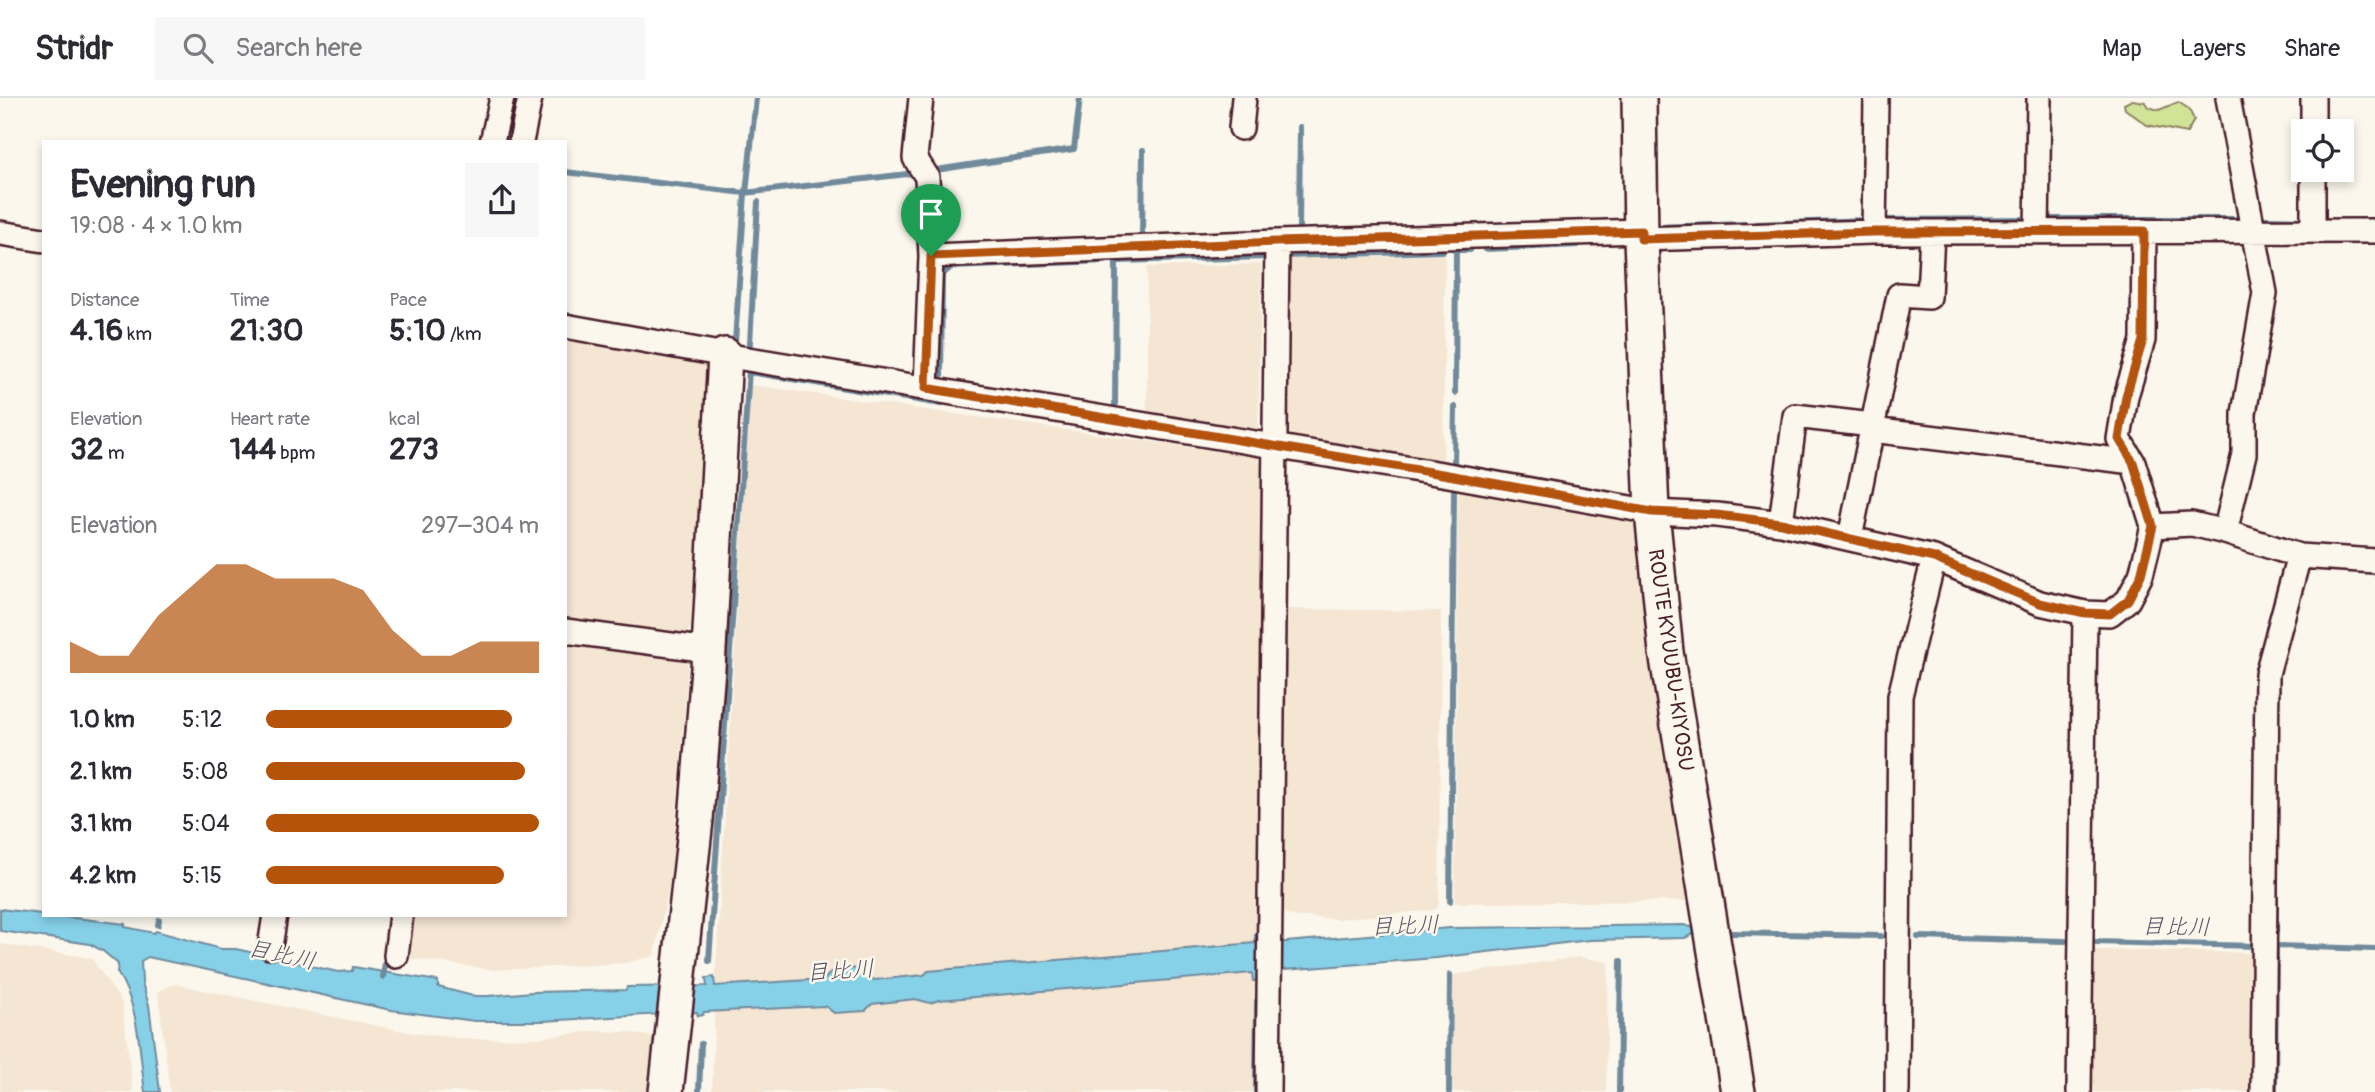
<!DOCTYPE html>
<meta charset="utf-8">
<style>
body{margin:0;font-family:Pangolin,"Klee One",sans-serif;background:#f7f7f7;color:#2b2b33;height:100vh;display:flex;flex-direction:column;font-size:26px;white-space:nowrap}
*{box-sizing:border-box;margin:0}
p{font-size:23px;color:#7c7c81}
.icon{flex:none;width:38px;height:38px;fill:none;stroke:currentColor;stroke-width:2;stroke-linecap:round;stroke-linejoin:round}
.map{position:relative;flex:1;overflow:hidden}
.details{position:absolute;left:42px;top:42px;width:525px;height:777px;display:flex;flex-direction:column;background:#fff;border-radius:0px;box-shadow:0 4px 10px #0003}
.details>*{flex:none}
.controls{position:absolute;left:2291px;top:21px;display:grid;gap:14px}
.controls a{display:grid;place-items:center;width:63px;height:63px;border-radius:0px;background:#fff;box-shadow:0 4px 10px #0003;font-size:35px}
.pin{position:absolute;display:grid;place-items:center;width:60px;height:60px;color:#fff;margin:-72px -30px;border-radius:50% 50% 50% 0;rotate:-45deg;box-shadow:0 0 7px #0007}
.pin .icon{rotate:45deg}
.round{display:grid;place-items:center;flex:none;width:74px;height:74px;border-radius:0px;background:#f7f7f7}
.summary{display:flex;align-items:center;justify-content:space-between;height:119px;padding:0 28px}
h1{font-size:38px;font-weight:700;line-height:52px}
.figures{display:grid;grid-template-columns:repeat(3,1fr);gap:10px;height:119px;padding:7px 28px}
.figures div{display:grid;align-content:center}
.figures b{font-size:30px;font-weight:700}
.figures small{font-size:19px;font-weight:400}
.figures p{font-size:19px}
.chart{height:196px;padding:14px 28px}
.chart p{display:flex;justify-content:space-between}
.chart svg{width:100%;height:126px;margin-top:7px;fill:#b45309;opacity:.7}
ul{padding:0 28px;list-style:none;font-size:23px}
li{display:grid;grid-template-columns:112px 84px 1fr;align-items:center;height:52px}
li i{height:18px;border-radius:9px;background:#b45309}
header{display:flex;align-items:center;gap:42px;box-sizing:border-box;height:98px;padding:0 35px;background:#fff;border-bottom:2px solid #e1e1e2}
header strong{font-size:33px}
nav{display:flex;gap:38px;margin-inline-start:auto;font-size:24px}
.search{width:490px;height:63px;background:#f7f7f7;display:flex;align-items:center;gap:18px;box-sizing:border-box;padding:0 24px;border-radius:0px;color:#7c7c81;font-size:26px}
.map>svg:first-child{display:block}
.built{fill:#f5e5d3}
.green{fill:#d1e397;stroke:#8e8161;stroke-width:2}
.water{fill:#87d1e8;stroke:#6f8a9c;stroke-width:2}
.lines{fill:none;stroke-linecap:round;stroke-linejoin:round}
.stream{stroke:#6f8a9c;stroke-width:6}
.street-casing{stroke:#4a1f2b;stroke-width:28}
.secondary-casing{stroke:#4a1f2b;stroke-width:38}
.street{stroke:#fbf7ec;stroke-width:23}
.secondary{stroke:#fbf7ec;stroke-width:33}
.route-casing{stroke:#fff;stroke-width:14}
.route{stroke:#b45309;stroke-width:9}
.labels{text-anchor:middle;stroke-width:5;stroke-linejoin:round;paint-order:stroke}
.street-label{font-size:21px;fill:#4a1f2b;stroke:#fbf7ec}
.water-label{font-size:23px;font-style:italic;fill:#5c5464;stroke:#fbf7ec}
</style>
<header>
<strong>Stridr</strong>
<div class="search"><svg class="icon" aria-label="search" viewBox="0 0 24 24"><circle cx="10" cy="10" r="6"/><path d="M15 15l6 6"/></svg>Search here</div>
<nav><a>Map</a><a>Layers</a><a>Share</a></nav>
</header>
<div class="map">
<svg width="2375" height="994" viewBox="0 0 2375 994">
<rect width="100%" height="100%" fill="#fbf7ec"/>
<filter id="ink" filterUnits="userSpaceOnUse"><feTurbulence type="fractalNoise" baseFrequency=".0143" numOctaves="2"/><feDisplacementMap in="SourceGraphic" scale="14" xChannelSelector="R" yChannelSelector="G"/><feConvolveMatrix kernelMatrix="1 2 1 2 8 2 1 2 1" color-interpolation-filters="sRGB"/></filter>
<g filter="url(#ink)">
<!-- built -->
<path class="built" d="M1445,157L1443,366L1288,339V161Z
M1261,166L1258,337L1147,318V169Z
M565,242L708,267L690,531L682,539L565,522Z
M750,287L1258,359L1261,368L1257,994H712L716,872Z
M1458,393L1637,423L1645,516L1691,803L1455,805Z
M1285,511L1441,513L1439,806L1435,812L1338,821L1290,818L1281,812Z
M565,542L680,557L688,568L671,778L654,858L625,865L494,872L410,860L415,817H565Z
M0,846L91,860L122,904L133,994H0Z
M2091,852L2257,855L2254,994H2090Z
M1579,859L1608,864L1606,994H1453V877Z
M174,886L412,935L469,941L537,940L592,933L626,934L653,939L651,994H170L158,894Z"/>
<!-- green -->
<path class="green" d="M2132,2L2145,4L2148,9L2159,12L2178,4L2189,11L2194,22L2187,35L2147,27L2125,11L2124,6Z"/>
<!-- water -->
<path class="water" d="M0,811L125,826V829L154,835L156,833L221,851H236L338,874L352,873L353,869L438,883V889L473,898H488L532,894L626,892L627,889L707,888L706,880L714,879L715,888L824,881L834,872L860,870L874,882L924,877L928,873L1255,845V837H1260L1261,846L1450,830L1684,827L1694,830L1695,835L1685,840L1590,842L1436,860L1259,874V883H1253L1252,875L939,902L930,905L915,901L872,906L865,913L834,915L825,908L704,914L703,917L698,918L697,914L543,923H475L391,912L148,859L141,863L142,885L149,907L160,994H145C139,953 140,909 117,874L118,866L103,853L90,846L0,833Z"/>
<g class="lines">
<!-- stream -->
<path class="stream" d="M510,32L517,0
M936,72L1074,51L1080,0
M565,74L745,95L907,76
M746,95L756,0
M2042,121H2239
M2264,121L2302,122
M1880,122L2031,121
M1756,126L1869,122
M1656,129L1745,126
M1299,133L1300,29
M1142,139L1143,52
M1485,151L1578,147
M1455,152H1470
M1284,158L1443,153
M735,244L745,95
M750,245L758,104
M749,274L941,306
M941,278L942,177L951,169L1105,163
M1455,295L1456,153
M1115,311L1116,163L1267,159V163
M1454,366L1455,309
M1450,803L1454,393
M158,827L159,822
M2276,834V780
M1732,835L1881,838
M1918,839L2065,843
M2095,844L2256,848
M2274,848L2375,851
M709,863L749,272
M383,879L385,865
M699,994L701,946
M1256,994L1257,903
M1449,994L1450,877
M1619,994L1621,863
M2275,994L2276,848"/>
<!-- street casing -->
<g class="street-casing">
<path id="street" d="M921,0L915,60L927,79L931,158L926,290
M1241,30L1244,0
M2313,33V0
M492,44L502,0
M521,44L530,0
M2037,133L2039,0
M2144,133L2143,242L2126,298L2119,341L2133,364L2153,428
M2313,133V72
M1874,134L1876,0
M0,135L44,142
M1641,141L1874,134L2375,133
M931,158L1277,144L1641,133
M565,228L742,260L1448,377L1652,414L1717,417L1781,425L1934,460L2040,505L2085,515L2110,516L2128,502L2141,477L2153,428L2192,426L2225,434L2299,458L2375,463
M1872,332L2133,364
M1781,425L1795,318L1872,327
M2225,434L2244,356V315L2265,195L2228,0
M1850,440L1899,197L1929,199L1932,134
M565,533L709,552
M270,849L275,817
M396,858L401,817
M1268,994L1277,144
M1897,994L1900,598L1934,460
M2079,994L2085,515
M2263,994L2267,576L2299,458"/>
</g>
<!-- secondary casing -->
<g class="secondary-casing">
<path id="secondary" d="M1639,0L1641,141L1652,414L1666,554L1738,994
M666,994L696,722L708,570L725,257"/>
</g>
<!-- street -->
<use href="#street" class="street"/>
<!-- secondary -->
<use href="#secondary" class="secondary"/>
</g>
</g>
<g class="lines" filter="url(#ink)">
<!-- route casing -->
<g class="route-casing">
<path id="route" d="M1641,133V141L1874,134L2144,133L2143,242L2126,298L2119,341L2133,364L2153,428L2141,477L2128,502L2110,516L2085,515L2040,505L1934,460L1781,425L1717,417L1652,414L1448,377L926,290L931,158L1277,144Z"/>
</g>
<!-- route -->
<use href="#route" class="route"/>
</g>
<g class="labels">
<!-- street labels -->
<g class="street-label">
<text transform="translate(1671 562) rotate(82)" y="7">ROUTE KYUUBU-KIYOSU</text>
</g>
<!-- water labels -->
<g class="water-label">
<text transform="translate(1405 827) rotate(-2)" y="8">目比川</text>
<text transform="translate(2176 828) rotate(1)" y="8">目比川</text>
<text transform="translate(282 856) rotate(12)" y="8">目比川</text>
<text transform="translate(840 872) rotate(-4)" y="8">目比川</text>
</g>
</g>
</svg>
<div class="controls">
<a><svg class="icon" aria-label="locate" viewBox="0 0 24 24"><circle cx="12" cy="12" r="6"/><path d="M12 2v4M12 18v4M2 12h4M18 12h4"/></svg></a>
</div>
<div class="pin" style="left:931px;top:158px;background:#1e9e55"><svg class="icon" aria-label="arrive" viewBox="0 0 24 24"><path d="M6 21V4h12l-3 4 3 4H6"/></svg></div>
<section class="details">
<div class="summary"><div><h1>Evening run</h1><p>19:08 · 4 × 1.0 km</p></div><a class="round"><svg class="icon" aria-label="share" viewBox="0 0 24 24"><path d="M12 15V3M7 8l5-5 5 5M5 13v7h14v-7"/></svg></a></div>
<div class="figures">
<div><p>Distance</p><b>4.16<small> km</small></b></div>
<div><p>Time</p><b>21:30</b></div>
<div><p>Pace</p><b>5:10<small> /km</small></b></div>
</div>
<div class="figures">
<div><p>Elevation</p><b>32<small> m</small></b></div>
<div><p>Heart rate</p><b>144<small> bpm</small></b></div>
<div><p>kcal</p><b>273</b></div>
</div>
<div class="chart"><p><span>Elevation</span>297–304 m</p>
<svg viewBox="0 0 160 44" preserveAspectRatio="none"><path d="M0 44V33L10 38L20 38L30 24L40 15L50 6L60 6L70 11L80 11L90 11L100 15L110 29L120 38L130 38L140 33L150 33L160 33V44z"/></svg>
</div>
<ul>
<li><b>1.0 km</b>5:12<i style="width:90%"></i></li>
<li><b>2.1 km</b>5:08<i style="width:95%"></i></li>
<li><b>3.1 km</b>5:04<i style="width:100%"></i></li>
<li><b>4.2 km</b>5:15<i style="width:87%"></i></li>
</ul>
</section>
</div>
